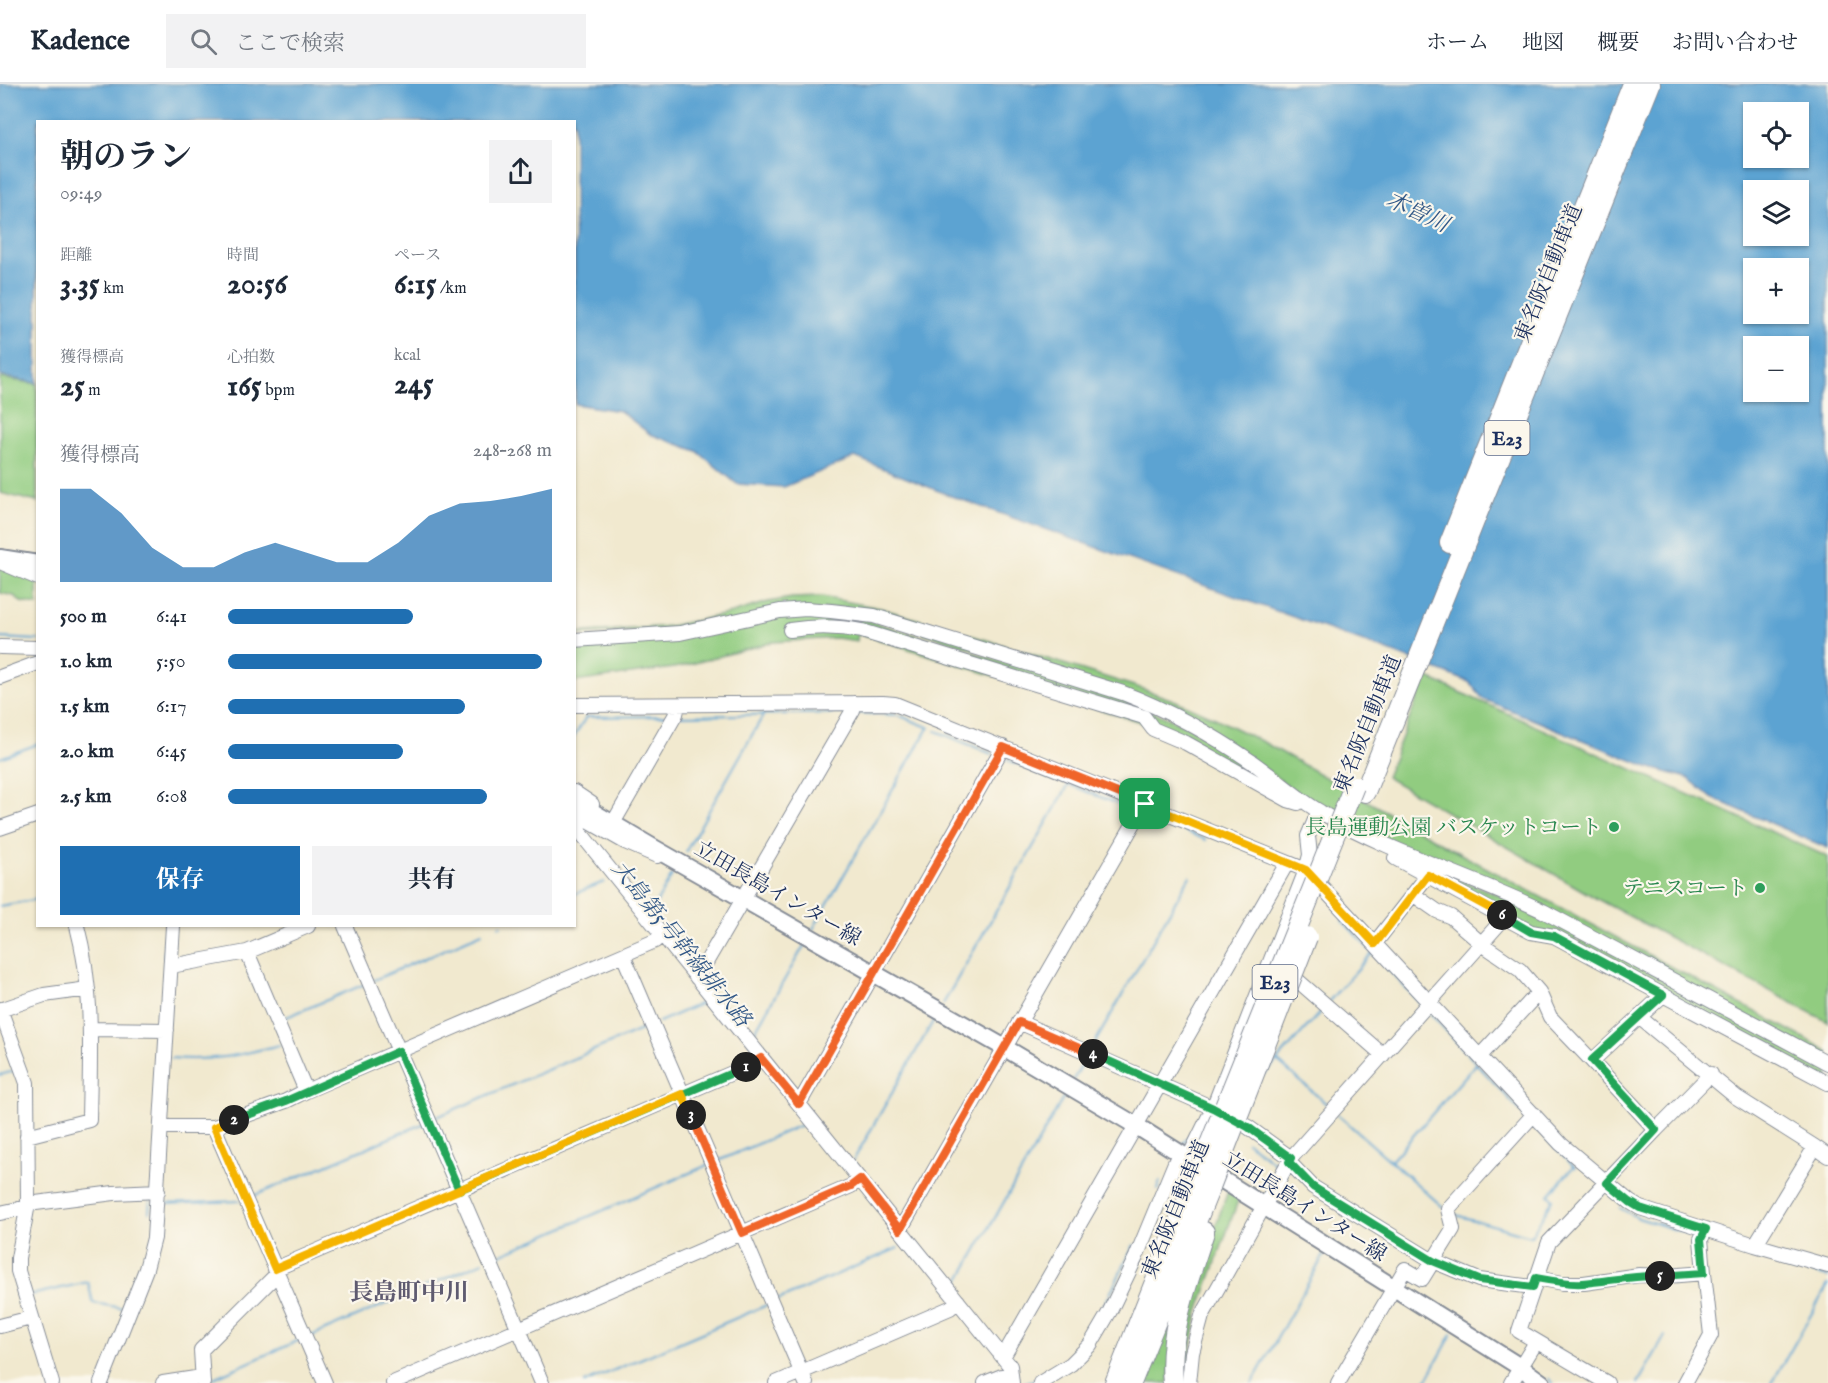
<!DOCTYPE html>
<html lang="ja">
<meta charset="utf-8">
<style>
body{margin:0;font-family:"IM FELL English","Noto Serif JP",serif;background:#f2f2f3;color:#1f2937;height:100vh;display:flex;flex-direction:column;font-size:22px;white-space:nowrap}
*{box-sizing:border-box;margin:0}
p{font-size:20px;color:#747a83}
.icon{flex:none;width:33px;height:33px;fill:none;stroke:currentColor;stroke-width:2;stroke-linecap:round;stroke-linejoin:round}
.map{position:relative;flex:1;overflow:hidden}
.panel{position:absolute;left:36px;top:36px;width:540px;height:807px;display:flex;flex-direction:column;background:#fff;border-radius:0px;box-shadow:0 2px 4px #0004}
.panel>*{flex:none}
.controls{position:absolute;left:1743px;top:18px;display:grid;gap:12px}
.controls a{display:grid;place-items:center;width:66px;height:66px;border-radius:0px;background:#fff;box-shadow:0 2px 4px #0004;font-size:30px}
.pin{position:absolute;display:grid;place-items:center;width:51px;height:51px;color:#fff;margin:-26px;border-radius:12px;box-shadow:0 3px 9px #0006}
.km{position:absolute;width:30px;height:30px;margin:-15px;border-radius:50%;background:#222;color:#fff;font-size:16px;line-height:30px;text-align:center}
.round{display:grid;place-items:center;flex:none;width:63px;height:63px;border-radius:0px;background:#f2f2f3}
.summary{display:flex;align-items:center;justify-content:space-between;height:102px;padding:0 24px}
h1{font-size:33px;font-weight:700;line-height:45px}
.metrics{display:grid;grid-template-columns:repeat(3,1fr);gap:9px;height:102px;padding:6px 24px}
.metrics div{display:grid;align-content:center}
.metrics b{font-size:30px;font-weight:700}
.metrics small{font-size:16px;font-weight:400}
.metrics p{font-size:16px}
.chart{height:168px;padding:12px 24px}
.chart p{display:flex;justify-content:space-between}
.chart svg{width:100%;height:108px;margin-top:6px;fill:#1f6fb2;opacity:.7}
.action{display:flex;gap:12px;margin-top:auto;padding:12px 24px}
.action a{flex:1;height:69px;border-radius:0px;background:#1f6fb2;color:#fff;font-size:24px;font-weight:700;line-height:69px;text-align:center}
.action a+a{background:#f2f2f3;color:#1f2937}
ul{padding:0 24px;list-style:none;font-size:20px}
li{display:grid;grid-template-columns:96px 72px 1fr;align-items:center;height:45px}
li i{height:15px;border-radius:8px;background:#1f6fb2}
header{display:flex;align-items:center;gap:36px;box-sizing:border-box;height:84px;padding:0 30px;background:#fff;border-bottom:2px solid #e0e1e3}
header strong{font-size:28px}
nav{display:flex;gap:33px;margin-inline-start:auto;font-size:21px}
.search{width:420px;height:54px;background:#f2f2f3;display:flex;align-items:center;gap:15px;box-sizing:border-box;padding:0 21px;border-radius:0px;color:#747a83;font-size:22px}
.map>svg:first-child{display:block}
.green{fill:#91cc80;stroke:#567e6f;stroke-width:1.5}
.water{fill:#5ca3d2;stroke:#3c6998;stroke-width:1.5;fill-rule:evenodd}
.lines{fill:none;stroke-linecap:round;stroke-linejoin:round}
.stream{stroke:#5ca3d2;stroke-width:2}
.minor-casing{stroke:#868c96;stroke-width:16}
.major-casing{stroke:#868c96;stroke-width:20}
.highway-casing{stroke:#868c96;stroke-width:22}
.minor{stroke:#fff;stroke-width:14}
.major{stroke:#fff;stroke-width:16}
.highway{stroke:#fff;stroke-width:20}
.highway-bridge-casing{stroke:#868c96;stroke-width:22;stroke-linecap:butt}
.highway-bridge{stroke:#fff;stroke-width:20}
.split-1-casing{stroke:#fff;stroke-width:12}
.split-2-casing{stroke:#fff;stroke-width:12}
.split-3-casing{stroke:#fff;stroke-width:12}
.split-4-casing{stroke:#fff;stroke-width:12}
.split-5-casing{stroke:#fff;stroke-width:12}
.split-6-casing{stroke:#fff;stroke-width:12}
.split-7-casing{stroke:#fff;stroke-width:12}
.split-1{stroke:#f0652b;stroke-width:8}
.split-2{stroke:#22a559;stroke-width:8}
.split-3{stroke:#f5b400;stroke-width:8}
.split-4{stroke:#f0652b;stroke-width:8}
.split-5{stroke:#22a559;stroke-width:8}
.split-6{stroke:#22a559;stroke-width:8}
.split-7{stroke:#f5b400;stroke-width:8}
.leisure-dot{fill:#2e9e5b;stroke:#fbf7ec;stroke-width:2}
.labels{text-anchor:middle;stroke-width:4.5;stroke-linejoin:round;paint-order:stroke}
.shield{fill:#fbf7ec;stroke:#5e6b89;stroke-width:1.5}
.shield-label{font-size:20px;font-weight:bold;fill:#1b2f5e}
.street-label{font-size:21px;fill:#1b2f5e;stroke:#fbf7ec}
.leisure-label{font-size:21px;fill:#27864d;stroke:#fbf7ec;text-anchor:end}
.water-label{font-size:22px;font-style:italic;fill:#325887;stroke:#fbf7ec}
.quarter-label{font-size:24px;font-weight:bold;fill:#5f5b70;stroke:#fbf7ec}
</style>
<header>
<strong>Kadence</strong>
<div class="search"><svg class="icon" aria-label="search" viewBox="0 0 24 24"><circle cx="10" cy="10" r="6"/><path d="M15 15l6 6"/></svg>ここで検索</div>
<nav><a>ホーム</a><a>地図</a><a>概要</a><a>お問い合わせ</a></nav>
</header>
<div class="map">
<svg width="1828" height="1299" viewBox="0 0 1828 1299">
<rect width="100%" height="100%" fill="#fbf7ec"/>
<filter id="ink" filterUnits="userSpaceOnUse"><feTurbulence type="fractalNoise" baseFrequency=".0167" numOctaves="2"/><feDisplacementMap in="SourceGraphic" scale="12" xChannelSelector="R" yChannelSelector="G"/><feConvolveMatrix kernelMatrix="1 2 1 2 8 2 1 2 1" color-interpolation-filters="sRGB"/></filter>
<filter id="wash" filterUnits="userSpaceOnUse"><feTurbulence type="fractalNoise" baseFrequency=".008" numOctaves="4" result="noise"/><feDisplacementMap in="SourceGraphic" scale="24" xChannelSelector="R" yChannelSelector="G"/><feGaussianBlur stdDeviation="1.35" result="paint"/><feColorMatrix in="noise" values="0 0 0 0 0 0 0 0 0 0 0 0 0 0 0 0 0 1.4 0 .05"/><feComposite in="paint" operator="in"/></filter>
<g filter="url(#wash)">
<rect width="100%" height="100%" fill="#f1e9cf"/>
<!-- green -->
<path class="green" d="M0,294L37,300V418L0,409Z
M0,482L37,497V521L21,518L14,512L0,509Z
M822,513L880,524L990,557L1137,603L1176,617L1215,634L1265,659L1457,768L1828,967V974L1451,784L1317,722L1197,637L843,523L679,545L575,551L574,549L669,542L732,529L768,518L792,514Z
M806,529L859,534L1121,614L1191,644L1293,714L1156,643L858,549L857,557L836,554L773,558L680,583L575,598L574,561Z
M1426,593L1828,773V938L1599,816L1386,693Z
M1391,768L1513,817L1579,850L1574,859L1533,846Z
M1583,852L1828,984V996L1577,861Z
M1228,1107L1239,1114L1198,1228L1184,1299L1178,1296V1277L1199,1188Z
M1187,1187L1168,1299H1142Z"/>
<!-- water -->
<path class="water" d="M0,0H1828V764L1712,714L1688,694L1651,684L1483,615L1469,598L1378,563L951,412L855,373L784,403L737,400L697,367L650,350L620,327L575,320L574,38H38L37,299L0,292ZM1754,28H1798V74H1754ZM1754,106H1798V152H1754ZM1754,184H1798V230H1754ZM1754,262H1798V308H1754Z"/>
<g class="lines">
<!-- stream -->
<path class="stream" d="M0,554L38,556
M857,629L898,631L930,644
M680,632L845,629
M936,647L992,670
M574,653L586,633L668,632
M0,674L38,660
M1005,675L1026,683
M1040,689L1051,694
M1068,700L1135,727
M1145,731L1179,745
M1185,747L1206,756
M686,767L764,630
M574,810L604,798
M0,822L38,815
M651,828L672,791
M1342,836L1420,919
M499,842H501
M813,845L928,644
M164,873L166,846
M374,896L482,849
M1329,917L1373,868
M943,920L1069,700
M1428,927L1526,1033
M282,935L365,900
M659,938L702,919
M751,954L805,860
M1092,964L1190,792
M171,974C213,978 239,971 280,961
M1277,977L1329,1022
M1265,990L1323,925
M0,991L18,986
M1073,996L1086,974
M1337,1030L1443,1123
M432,1035L648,943
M1531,1039L1575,1084
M1247,1058L1280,1083
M1181,1061L1195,1046
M718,1077L801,1041
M853,1077L935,934
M1391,1077L1476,980
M1157,1106L1160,1097
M251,1113L425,1039
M162,1120L240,1117
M1620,1124L1638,1134L1696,1152
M149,1128L150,1116
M1456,1131L1531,1152L1553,1115L1549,1111L1573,1083
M1707,1155L1758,1172
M493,1174L708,1081
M1788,1182L1828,1193
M955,1204L1065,1011
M1110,1210L1134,1161
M31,1211L88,1198L93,1219L123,1224
M778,1216L898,1164
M309,1253L483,1178
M1082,1259L1109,1212
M1549,1295L1553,1299
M209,1296L302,1255
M584,1299L767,1221
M1024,1299L1036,1295
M1252,1299L1324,1171
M1425,1299L1452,1250
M1638,1299L1665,1252
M1772,1299L1828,1201"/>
</g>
</g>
<g filter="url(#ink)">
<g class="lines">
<!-- minor casing -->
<g class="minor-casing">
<path id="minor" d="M0,478L38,494
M790,546C815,542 836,542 862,547L1144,633L1153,645L1186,659L1288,716L1298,719
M574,556L680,549L780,527L806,525L831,527L874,532L1123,609C1170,627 1210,649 1252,678C1275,694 1297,715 1322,729C1392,769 1470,792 1543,827L1828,979
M0,563L38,564
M0,593L38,579
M574,621L883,619L895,620L1306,786L1561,1060L1630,1118L1640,1124L1755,1161L1828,1182
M574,708L592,720
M574,729L625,758L657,772
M616,734L676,630L678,621
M574,741L1010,1282L1012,1299
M0,744L38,731
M1395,774L1531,848L1554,852L1663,911L1592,977L1656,1046L1549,1158L1519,1247L1607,1299
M1414,811L1437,827L1451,833L1482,860L1520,886L1539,908L1550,933L1592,977
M345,842L542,1299
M1375,859L1428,791
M247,868L306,1007L655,857L662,851
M623,871L806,1299
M171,882L247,868L308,842
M1288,888L1383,971
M697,894L853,626L854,619
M1663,911L1828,999
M0,925L27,999L28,1120L18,1174V1187L52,1299
M0,926L44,911L88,905
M1639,933L1736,1013L1815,1063L1755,1161
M1019,938L1213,1024L1248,1043L1291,1074
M91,945L167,946
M1480,972L1539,908
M799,1020L1003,663
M162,1043H214L286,1017L306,1007
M214,1043L325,1299
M1656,1046L1711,990
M27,1052L89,1036C90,971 94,905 77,842
M1815,1063L1828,1072
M1188,1075L1213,1024L1306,786L1310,771L1308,752L1319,727
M1289,1078L1313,1103L1433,1177L1479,1196L1533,1203
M28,1120L114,1109L158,1107
M0,1129L28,1123
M900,1146L1145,720
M275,1185L753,980L761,974
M1536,1194L1563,1199H1584L1639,1191L1668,1192L1704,1189L1701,1155L1706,1145
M0,1242L31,1234
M1003,1273L1287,779
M101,1299L146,1185L154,1154L173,842
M163,1299L202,1293
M203,1299L201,1266L277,1190
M393,1299L851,1102L860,1095
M776,1299L950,1224L958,1217
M985,1299L1002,1292L1011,1291
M1040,1299L1071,1280L1090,1261L1110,1227L1136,1173L1179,1069
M1189,1299L1192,1269L1202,1232L1291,1074L1505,833
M1338,1299L1405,1185L1422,1195L1453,1145L1448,1125L1534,1030
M1511,1299L1536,1258
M1685,1299L1711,1251L1704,1189"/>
</g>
<!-- major casing -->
<g class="major-casing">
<path id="major" d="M0,474L38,480
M574,717L652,763L1005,964L1135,1041L1520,1283L1542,1299"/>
</g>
<!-- highway casing -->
<g class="highway-casing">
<path id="highway" d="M1450,459L1633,0
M1365,708L1650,0
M1115,1299L1196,1095
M1131,1299L1210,1103
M1173,1299C1168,1247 1188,1197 1204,1148"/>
</g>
<!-- minor -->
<use href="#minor" class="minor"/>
<!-- major -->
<use href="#major" class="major"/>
<!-- highway -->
<use href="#highway" class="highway"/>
<!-- highway-bridge casing -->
<g class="highway-bridge-casing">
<path id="highway-bridge" d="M1196,1095L1354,702
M1210,1103L1307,853"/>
</g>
<!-- highway-bridge -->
<use href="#highway-bridge" class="highway-bridge"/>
</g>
</g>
<g class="lines" filter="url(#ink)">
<!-- split-1 casing -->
<g class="split-1-casing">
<path id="split-1" d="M746,983L761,974L799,1020L1003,663L1145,720"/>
</g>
<!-- split-2 casing -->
<g class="split-2-casing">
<path id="split-2" d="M234,1036L286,1017L399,967L459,1106L746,983"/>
</g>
<!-- split-3 casing -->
<g class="split-3-casing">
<path id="split-3" d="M234,1036L214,1043L275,1185L682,1010L691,1031"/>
</g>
<!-- split-4 casing -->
<g class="split-4-casing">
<path id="split-4" d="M691,1031L742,1149L851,1102L860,1095L900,1146L1019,938L1093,970"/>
</g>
<!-- split-5 casing -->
<g class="split-5-casing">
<path id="split-5" d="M1093,970L1213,1024L1248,1043L1291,1074L1289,1078L1313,1103L1433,1177L1479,1196L1533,1203L1536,1194C1552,1197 1567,1200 1583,1199C1609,1197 1633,1191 1660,1192"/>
</g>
<!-- split-6 casing -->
<g class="split-6-casing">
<path id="split-6" d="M1502,831L1531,848L1554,852L1663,911L1592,976L1656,1046L1607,1099L1630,1118L1640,1124L1706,1145L1701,1155L1704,1189L1660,1192"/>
</g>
<!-- split-7 casing -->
<g class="split-7-casing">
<path id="split-7" d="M1145,720L1306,786L1375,860L1428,791L1502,831"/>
</g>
<!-- split-1 -->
<use href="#split-1" class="split-1"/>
<!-- split-2 -->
<use href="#split-2" class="split-2"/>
<!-- split-3 -->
<use href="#split-3" class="split-3"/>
<!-- split-4 -->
<use href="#split-4" class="split-4"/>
<!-- split-5 -->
<use href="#split-5" class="split-5"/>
<!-- split-6 -->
<use href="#split-6" class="split-6"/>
<!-- split-7 -->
<use href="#split-7" class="split-7"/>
</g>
<!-- markers -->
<g class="leisure-dot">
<circle cx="1614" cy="743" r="6"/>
<circle cx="1760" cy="804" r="6"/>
</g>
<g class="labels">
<!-- shield labels -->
<g class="shield">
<rect x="1484.5" y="337" width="45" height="34" rx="4.5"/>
<rect x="1252.5" y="881" width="45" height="34" rx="4.5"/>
</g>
<g class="shield-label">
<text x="1507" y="361">E23</text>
<text x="1275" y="905">E23</text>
</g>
<!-- street labels -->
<g class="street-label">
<text transform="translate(1548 189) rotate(-68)" y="7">東名阪自動車道</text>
<text transform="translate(1367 640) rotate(-68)" y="7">東名阪自動車道</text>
<text transform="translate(778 809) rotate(30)" y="7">立田長島インター線</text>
<text transform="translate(1305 1122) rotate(32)" y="7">立田長島インター線</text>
<text transform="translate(1175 1125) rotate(-68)" y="7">東名阪自動車道</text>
</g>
<!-- leisure labels -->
<g class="leisure-label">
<text x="1602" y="750">長島運動公園 バスケットコート</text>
<text x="1748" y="811">テニスコート</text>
</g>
<!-- water labels -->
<g class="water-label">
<text transform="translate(1418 127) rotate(25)" y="8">木曽川</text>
<text transform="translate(682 859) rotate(51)" y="8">大島第5号幹線排水路</text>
</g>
<!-- quarter labels -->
<g class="quarter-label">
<text x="409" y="1216">長島町中川</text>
</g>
</g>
</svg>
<div class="controls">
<a><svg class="icon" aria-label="locate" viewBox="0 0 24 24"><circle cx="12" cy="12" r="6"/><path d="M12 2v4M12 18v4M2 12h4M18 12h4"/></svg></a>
<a><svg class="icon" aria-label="layers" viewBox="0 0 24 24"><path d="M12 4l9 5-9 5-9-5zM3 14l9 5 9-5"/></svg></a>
<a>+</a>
<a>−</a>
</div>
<div class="pin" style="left:1145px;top:720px;background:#1e9e55"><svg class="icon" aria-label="arrive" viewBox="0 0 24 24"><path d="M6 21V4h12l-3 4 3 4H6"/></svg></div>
<b class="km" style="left:746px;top:983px">1</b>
<b class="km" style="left:234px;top:1036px">2</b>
<b class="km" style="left:691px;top:1031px">3</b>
<b class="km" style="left:1093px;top:970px">4</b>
<b class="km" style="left:1660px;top:1192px">5</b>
<b class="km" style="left:1502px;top:831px">6</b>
<section class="panel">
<div class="summary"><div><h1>朝のラン</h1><p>09:49</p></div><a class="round"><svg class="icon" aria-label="share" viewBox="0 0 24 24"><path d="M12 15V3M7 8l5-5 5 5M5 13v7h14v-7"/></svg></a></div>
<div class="metrics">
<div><p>距離</p><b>3.35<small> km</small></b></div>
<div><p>時間</p><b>20:56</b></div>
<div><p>ペース</p><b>6:15<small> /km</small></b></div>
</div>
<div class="metrics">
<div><p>獲得標高</p><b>25<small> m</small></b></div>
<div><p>心拍数</p><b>165<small> bpm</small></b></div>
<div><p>kcal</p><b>245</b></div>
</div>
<div class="chart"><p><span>獲得標高</span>248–268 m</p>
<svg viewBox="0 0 160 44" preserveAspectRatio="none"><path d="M0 44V6L10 6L20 16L30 30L40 38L50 38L60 32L70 28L80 32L90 36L100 36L110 28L120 17L130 12L140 11L150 9L160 6V44z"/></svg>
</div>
<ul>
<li><b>500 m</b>6:41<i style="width:57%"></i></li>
<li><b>1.0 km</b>5:50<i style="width:97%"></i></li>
<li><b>1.5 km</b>6:17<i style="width:73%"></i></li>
<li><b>2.0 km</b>6:45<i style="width:54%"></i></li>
<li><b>2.5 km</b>6:08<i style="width:80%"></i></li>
</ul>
<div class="action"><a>保存</a><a>共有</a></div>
</section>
</div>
